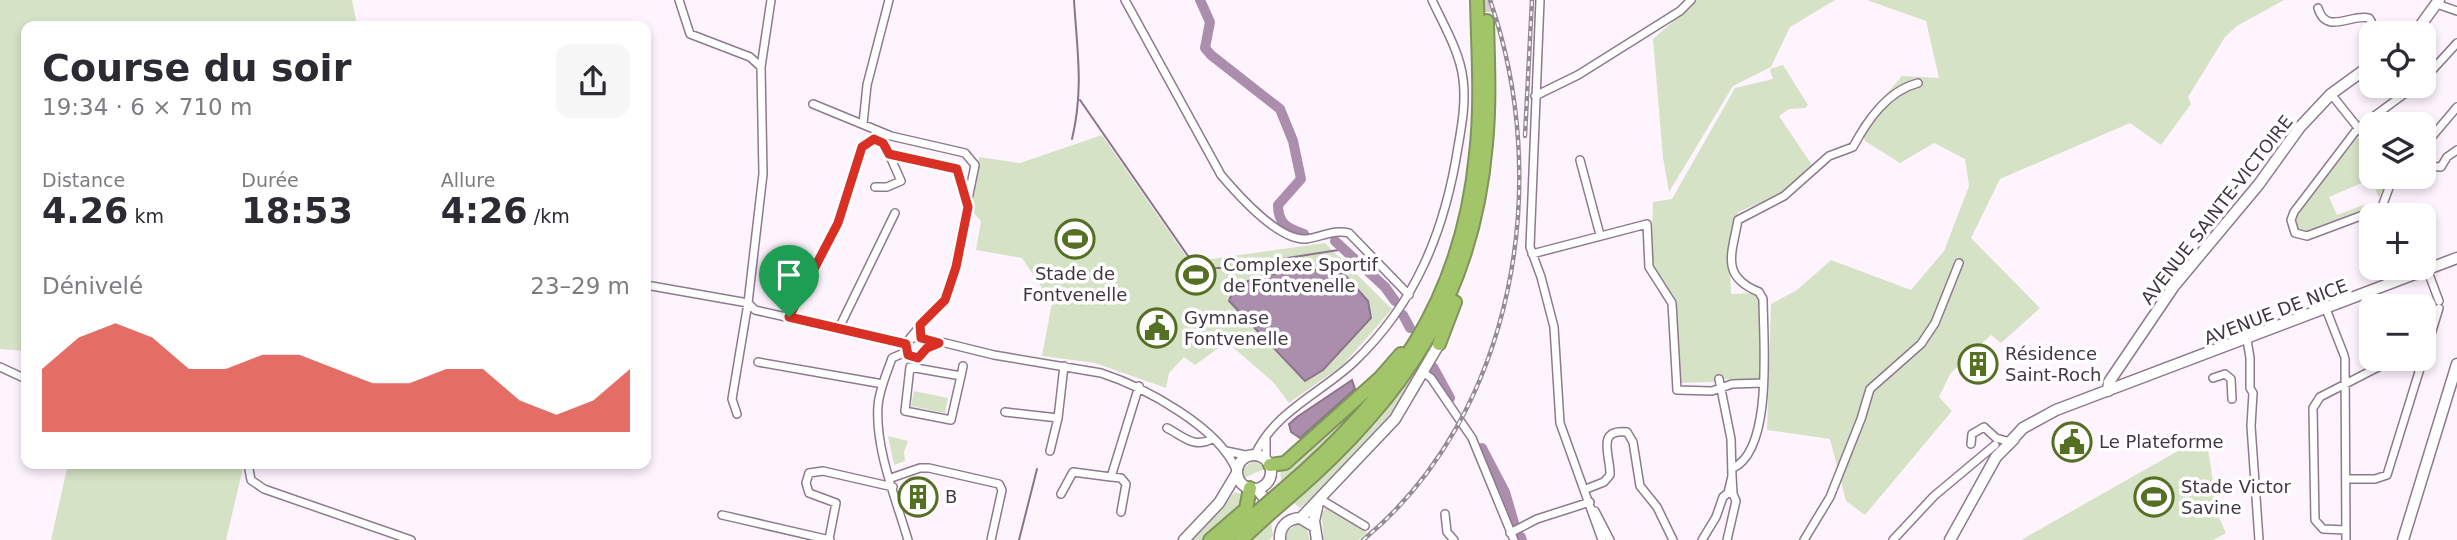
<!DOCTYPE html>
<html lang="fr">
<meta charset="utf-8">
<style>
body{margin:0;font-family:"DejaVu Sans",sans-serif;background:#f7f7f7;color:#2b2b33;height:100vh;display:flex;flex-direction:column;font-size:26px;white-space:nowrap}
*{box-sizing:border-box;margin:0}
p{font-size:23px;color:#7c7c81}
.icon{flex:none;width:38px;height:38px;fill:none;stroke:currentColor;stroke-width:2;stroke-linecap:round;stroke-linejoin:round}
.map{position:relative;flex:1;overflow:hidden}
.details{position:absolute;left:21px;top:21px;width:630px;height:448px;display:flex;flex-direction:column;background:#fff;border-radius:14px;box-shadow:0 4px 10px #0003}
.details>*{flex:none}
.tools{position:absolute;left:2359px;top:21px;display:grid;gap:14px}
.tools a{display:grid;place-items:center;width:77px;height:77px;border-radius:14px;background:#fff;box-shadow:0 4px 10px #0003;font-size:35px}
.pin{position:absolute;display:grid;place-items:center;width:60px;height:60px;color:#fff;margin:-72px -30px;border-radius:50% 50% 50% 0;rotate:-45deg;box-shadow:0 0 7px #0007}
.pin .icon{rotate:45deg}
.round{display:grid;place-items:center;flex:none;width:74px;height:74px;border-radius:14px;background:#f7f7f7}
.overview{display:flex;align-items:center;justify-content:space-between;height:119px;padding:0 21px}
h1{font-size:38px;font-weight:700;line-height:52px}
.stats{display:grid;grid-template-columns:repeat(3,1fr);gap:10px;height:119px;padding:7px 21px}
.stats div{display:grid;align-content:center}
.stats b{font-size:35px;font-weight:700}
.stats small{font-size:19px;font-weight:400}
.stats p{font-size:19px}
.chart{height:196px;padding:14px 21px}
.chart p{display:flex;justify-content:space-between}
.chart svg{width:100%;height:126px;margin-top:7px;fill:#d93025;opacity:.7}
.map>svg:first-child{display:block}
.green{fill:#d6e2c6}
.water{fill:#ab8eab;stroke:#8b748b;stroke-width:2}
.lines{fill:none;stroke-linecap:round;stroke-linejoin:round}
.stream{stroke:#8b748b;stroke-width:2}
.river{stroke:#ab8eab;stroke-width:10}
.highway-tunnel{stroke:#d8ced8;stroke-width:12;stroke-dasharray:12 6;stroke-linecap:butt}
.street-casing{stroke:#8e798e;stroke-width:10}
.secondary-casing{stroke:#8e798e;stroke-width:13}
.highway-casing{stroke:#80935c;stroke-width:16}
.street{stroke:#fff;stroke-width:7}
.secondary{stroke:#fff;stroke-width:10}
.highway{stroke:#a2c56a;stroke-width:12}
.rail-casing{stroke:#958b95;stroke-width:4.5}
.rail{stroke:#fff;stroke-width:2;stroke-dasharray:5;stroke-linecap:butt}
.highway-bridge-casing{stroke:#80935c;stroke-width:16;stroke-linecap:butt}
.highway-bridge{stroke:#a2c56a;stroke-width:12}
.route-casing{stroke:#fff;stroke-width:14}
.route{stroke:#d93025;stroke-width:9}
.labels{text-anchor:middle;stroke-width:7;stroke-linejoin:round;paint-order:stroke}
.street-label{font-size:18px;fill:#413741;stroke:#fff}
.poi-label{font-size:18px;fill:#413741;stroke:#fff;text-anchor:start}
</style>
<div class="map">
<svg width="2457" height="540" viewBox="0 0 2457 540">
<rect width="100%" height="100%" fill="#fef4fe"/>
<!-- green -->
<path class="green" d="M0,0H352L357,26H26V351L0,349Z
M1697,0H1835L1790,27L1771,67L1733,86L1669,192L1663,158L1653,39Z
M1867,0H2284L2237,26L2225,37L2188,97L2191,104L2161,145L2130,123L2000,179L1971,238L2040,308L2001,343L1991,335L1950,374L1939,397L1952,411L1865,515L1846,501L1830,439L1767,430L1771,304L1797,290L1831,260L1911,290L1944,251L1969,186L1965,159L1934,143L1900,163L1865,141L1859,125L1902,76L1939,78L1926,21Z
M1783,65L1808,105L1805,108L1789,109L1779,116L1814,168L1781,194L1738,212L1733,237L1729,241L1731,294L1755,293L1758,296L1761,380L1716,379L1714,382L1678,383L1674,297H1669L1651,267L1653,202L1672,199L1735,88L1773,79L1770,69Z
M1102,135L1190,262L1325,243L1392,309L1343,365L1289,403L1274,383L1227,342L1195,365L1184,357L1169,373L1166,388L1095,363L1042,356L1052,303L1022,258L976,250L981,221L972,211L979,157L1020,163Z
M2357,138H2361L2371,150V177H2388L2379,198L2371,179L2329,197L2337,215L2363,205L2370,208L2309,232H2300L2296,228L2295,218Z
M1421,362L1423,364C1392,421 1350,467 1300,508L1293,502L1375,425Z
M1376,387C1354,425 1314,455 1281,484L1280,467Z
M914,391L948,398L945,413L911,406Z
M2206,435L2218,515L2226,533L2213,540H2021Z
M888,436L908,441L904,452L905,461L894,465Z
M1254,460L1266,468L1244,478L1243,469Z
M68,464H244L226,540H51Z
M1235,492L1244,495V506L1204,540H1191Z
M1326,507L1363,528L1367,533L1358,540H1323L1322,514Z
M1271,521L1273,536L1269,540H1250Z
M1297,524L1307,529L1310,540H1286L1287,531Z"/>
<!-- water -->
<path class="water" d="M1316,270L1344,274L1368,301L1371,318L1323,370L1305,381L1229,301C1239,270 1288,274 1316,270Z
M1352,380L1355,389L1300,438L1291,432L1289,424L1297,417Z"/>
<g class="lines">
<!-- stream -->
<path class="stream" d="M1080,100L1188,256L1210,268H1223L1345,249
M1072,139C1084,89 1077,50 1074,0
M1019,540L1037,469"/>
<!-- river -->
<path class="river" d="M1200,0L1210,22L1205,48L1211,55L1280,109L1293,141L1301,179L1278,205C1278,224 1287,228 1304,234
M1335,241L1385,287L1395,301
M1403,315L1410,328
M1433,367L1450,398
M1482,448L1505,492L1514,523
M1521,537L1522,540"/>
<!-- highway-tunnel -->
<path class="highway-tunnel" d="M1487,0V21"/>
<!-- street casing -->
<g class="street-casing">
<path id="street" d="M679,0L690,34L750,57L761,67
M771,0L761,67L763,174L748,303L755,310L906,344
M1125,0L1221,175C1238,195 1279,241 1306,239C1321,237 1335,229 1349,233L1409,295
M1540,0L1530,247L1541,277L1554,327L1560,423L1602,540
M2437,4L2457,11
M2318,8C2326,36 2352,13 2369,18C2378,29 2366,40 2371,52
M2424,79L2457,43
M2331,94L2371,144
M1535,96L1578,75L1680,11L1691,0
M813,104L891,136L965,153L975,165L949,292L910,338
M863,124L867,85L889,0
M2424,146L2457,107
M1580,160L1600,235
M2424,166L2441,167L2447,157L2457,150
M875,187H887L901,181L889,154
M2382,208L2307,236L2295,233L2291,220L2294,212L2358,128L2415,86
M2382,215L2383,204L2393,177
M1532,254L1647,224L1649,267L1672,303L1677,390L1712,391L1732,384L1763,383
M2427,269L2439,301
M646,285L748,303L732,399L737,414
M2326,309L2344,355
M789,317L838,223L859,154L870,140L883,143L889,154L957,169L968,206
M839,328L895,213
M2247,340L2250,358V388L2253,393L2251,426L2259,540
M906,352L907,341L917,336L994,355L1101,373C1144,387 1221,428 1237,472
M906,352L892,358C887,373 879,390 878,406C875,449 896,499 908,540
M906,352L918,358L927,348
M2424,357L2439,308
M2345,359L2346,540
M758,362L883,384
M0,367L26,379
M1424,373L1431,378L1472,438L1514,540
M961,376L951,420L905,411L910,367L961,376L963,366
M2213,378L2225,374L2231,379L2232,399
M1719,379L1731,439L1732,476
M1005,412L1058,418L1064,366
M1167,428C1183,436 1194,449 1212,439
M1971,444L1972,434L1984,427L1996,438L2010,442
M1050,451L1058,418
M1226,451L1250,456
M1255,455C1274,412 1321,393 1354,362C1416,303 1445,230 1458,147C1462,125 1466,101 1463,79C1460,52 1443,24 1432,0
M1266,459V439
M248,464L251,480L264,489L411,540
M1733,468C1774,449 1763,337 1763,299L1759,292C1720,276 1732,254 1738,220L1784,196L1829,156L1853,147C1867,121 1887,91 1918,83
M891,478L920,468H929L999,484L1002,490L991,540
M2347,479H2375L2387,475L2423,359
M1586,489L1604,482L1610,475C1611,457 1595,428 1627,432L1633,442L1640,486L1657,507L1673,540
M1728,493L1732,476L1733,494
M1061,494L1073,472L1111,477
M1320,499L1365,526
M1595,511L1610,540
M1121,512L1126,484L1121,478L1111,477L1139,386
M1445,514L1447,532L1454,540
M722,515L830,540
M2346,530L2323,529L2315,520L2313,408L2320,397L2394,359
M1510,533L1537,519L1590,502
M829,539L836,503L809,493L806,483L809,473L823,471L893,487
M1702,540L1716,517L1723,497L1728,493
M1727,540L1736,501L1733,494L1728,493
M1804,540L1830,497L1861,419L1870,389L1921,344L1935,323L1959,263
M1893,540L1934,496L1995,445"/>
</g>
<!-- secondary casing -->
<g class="secondary-casing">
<path id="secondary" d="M2415,33L2439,0
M2108,391L2109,382L2174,286L2259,184L2300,127L2331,94L2371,65
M2010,442L2023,428L2056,410L2457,258
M1237 472a17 17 0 1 1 34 0a17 17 0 1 1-34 0Z
M1257,489L1264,498
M1301,518L1395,419L1439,344
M1184,540L1219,503L1237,473
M1280,540C1279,527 1287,519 1300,518L1315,527
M1317,540L1314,521L1318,503
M1950,540L1996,457L2014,439
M2403,540L2457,364"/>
</g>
<!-- highway casing -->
<g class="highway-casing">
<path id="highway" d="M1439,344L1455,302
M1270,465L1285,463L1380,378L1401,354
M1284,489C1393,396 1462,301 1476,154C1482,103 1478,51 1477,0
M1289,497C1403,399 1473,298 1486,144C1490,103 1488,62 1487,21
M1210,540L1246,509L1250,488
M1225,540L1262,508
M1241,540L1267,516"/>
</g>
<!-- street -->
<use href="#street" class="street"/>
<!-- secondary -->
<use href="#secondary" class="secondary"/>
<!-- highway -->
<use href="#highway" class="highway"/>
<!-- rail casing -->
<g class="rail-casing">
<path id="rail" d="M1525,136L1532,0
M1363,540C1516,414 1553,181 1490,0"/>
</g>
<!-- rail -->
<use href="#rail" class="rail"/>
<!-- highway-bridge casing -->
<g class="highway-bridge-casing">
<path id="highway-bridge" d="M1262,508L1284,489
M1267,516L1289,497"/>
</g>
<!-- highway-bridge -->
<use href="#highway-bridge" class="highway-bridge"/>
</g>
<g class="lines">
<!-- route casing -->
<g class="route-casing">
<path id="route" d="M874,139L883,143L889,154L957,169L968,207L956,267L945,300L920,325L921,338L939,343L927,348L918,358L908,355L906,344L789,317L838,223L862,147Z"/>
</g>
<!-- route -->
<use href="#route" class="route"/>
</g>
<!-- icons -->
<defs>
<g id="stadium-ring" transform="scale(2.0125)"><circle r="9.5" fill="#fff" stroke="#557023" stroke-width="1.5"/><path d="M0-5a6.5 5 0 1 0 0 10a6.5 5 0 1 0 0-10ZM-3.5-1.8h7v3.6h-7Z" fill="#557023"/></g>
<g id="civic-ring" transform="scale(2.0125)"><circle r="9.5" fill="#fff" stroke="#557023" stroke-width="1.5"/><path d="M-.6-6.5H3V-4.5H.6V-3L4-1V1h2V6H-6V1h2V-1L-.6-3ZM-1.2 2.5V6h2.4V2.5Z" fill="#557023"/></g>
<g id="building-ring" transform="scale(2.0125)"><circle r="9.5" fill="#fff" stroke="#557023" stroke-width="1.5"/><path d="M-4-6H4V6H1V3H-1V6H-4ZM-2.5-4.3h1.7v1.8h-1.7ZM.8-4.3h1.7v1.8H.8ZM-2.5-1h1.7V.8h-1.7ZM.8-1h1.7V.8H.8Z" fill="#557023"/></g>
</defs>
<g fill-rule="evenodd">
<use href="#stadium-ring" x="1075" y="239"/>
<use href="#stadium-ring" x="1196" y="275"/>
<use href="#civic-ring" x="1157" y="328"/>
<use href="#building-ring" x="1978" y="364"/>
<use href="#civic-ring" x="2072" y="442"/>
<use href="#building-ring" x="918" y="497"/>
<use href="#stadium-ring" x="2154" y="497"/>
</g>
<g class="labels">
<!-- street labels -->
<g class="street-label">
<text transform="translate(2217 210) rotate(-52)" y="6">AVENUE SAINTE-VICTOIRE</text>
<text transform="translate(2276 312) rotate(-21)" y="6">AVENUE DE NICE</text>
</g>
<!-- poi labels -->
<g class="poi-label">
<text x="1223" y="271">Complexe Sportif<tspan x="1223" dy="21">de Fontvenelle</tspan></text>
<text x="1075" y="280" text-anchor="middle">Stade de<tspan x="1075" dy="21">Fontvenelle</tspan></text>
<text x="1184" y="324">Gymnase<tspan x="1184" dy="21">Fontvenelle</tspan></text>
<text x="2005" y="360">Résidence<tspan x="2005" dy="21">Saint-Roch</tspan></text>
<text x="2099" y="448">Le Plateforme</text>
<text x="2181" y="493">Stade Victor<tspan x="2181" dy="21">Savine</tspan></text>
<text x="945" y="503">B</text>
</g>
</g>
</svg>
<div class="tools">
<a><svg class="icon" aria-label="locate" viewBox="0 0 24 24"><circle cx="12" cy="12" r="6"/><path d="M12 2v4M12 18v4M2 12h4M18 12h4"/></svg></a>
<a><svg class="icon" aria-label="layers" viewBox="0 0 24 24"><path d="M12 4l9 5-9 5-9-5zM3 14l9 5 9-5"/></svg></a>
<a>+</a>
<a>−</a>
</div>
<div class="pin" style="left:789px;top:317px;background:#1e9e55"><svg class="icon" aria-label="arrive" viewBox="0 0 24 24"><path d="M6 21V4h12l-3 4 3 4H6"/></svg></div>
<section class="details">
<div class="overview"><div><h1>Course du soir</h1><p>19:34 · 6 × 710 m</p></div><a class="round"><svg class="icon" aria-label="share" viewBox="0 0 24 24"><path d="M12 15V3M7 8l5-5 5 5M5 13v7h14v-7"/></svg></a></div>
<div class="stats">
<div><p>Distance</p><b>4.26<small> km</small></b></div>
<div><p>Durée</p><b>18:53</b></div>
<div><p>Allure</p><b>4:26<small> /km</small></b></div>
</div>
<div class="chart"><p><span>Dénivelé</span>23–29 m</p>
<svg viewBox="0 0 160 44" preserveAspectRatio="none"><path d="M0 44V22L10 11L20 6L30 11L40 22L50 22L60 17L70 17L80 22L90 27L100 27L110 22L120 22L130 33L140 38L150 33L160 22V44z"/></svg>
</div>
</section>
</div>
